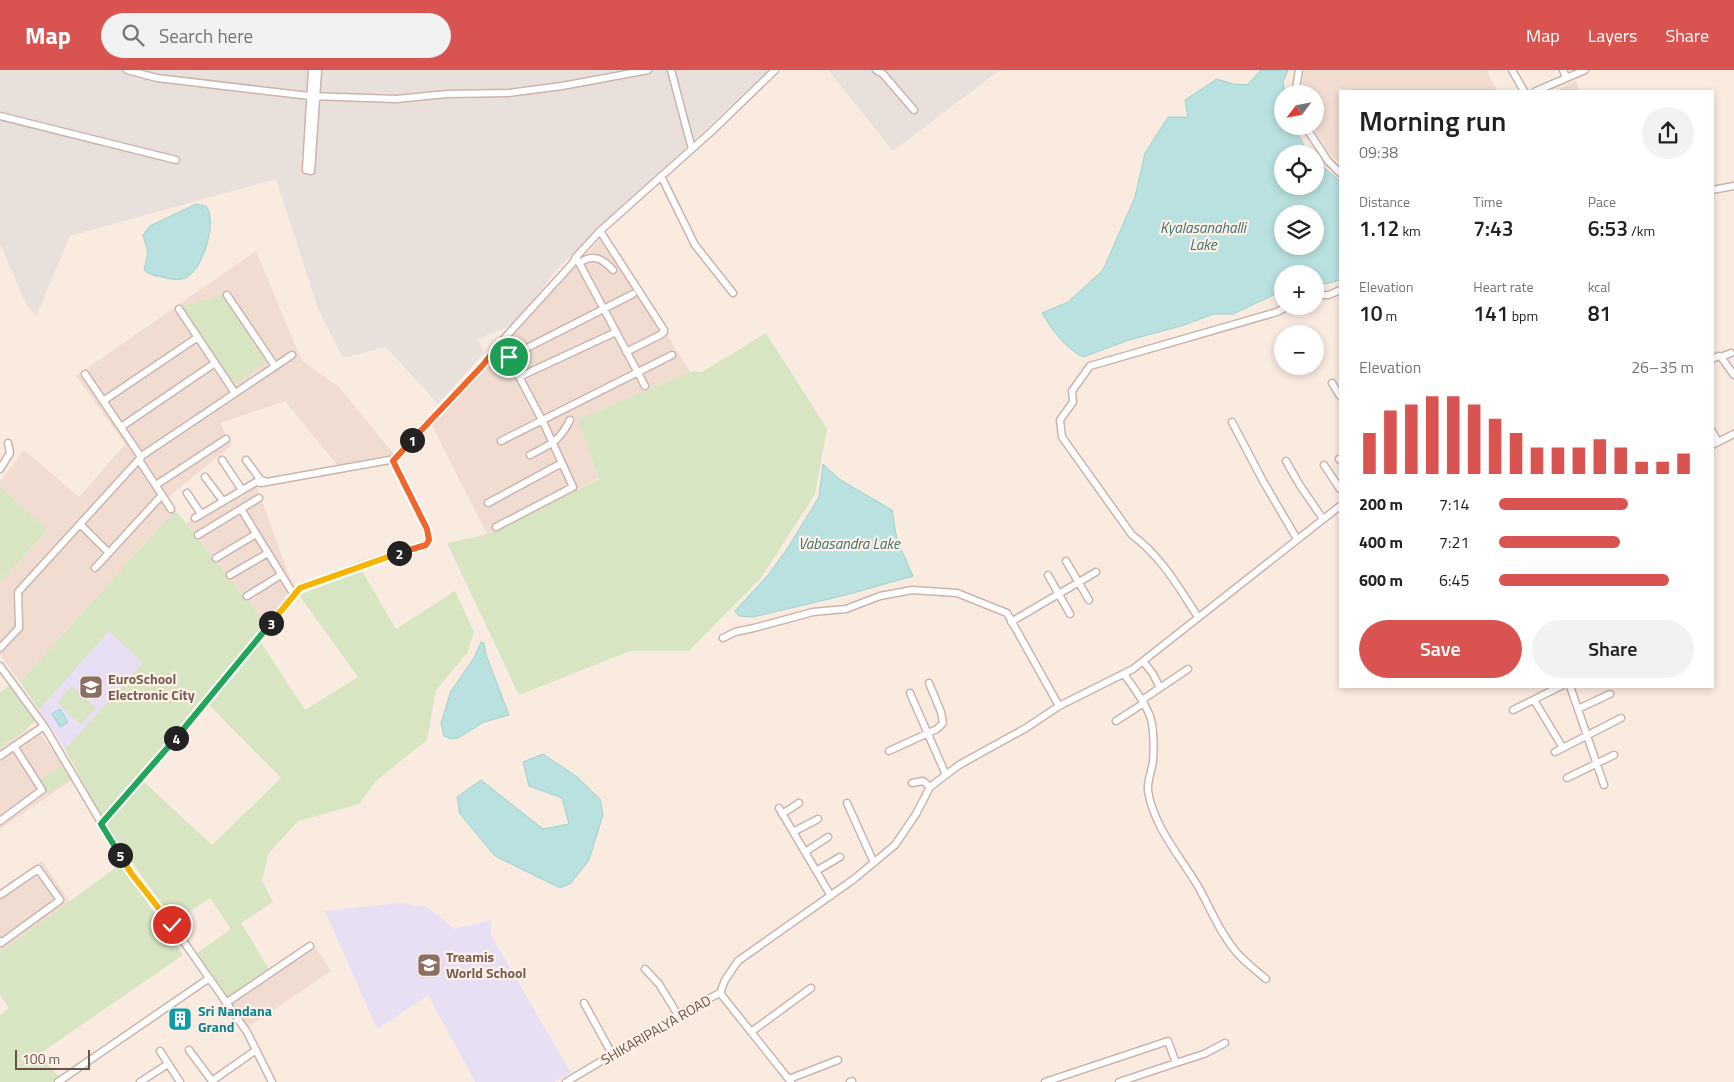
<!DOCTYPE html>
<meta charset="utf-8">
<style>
body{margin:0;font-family:"Titillium Web",sans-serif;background:#f2f2f2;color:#202124;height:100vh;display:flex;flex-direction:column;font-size:19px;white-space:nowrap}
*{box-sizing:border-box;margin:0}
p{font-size:16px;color:#757577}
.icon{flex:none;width:28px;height:28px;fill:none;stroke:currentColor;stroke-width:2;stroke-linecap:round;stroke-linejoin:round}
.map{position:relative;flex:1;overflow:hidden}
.panel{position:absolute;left:1339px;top:20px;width:375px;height:598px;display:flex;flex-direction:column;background:#fff;border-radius:0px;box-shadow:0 2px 8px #0003}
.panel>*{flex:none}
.needle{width:32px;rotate:238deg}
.controls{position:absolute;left:1274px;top:15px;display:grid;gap:10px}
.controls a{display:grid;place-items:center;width:50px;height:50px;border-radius:50%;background:#fff;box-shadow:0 2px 8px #0003;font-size:25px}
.scale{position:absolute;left:15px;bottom:12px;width:75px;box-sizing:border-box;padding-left:5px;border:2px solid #6e504b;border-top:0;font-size:14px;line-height:18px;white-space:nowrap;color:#6e504b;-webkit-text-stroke:4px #fdf0e7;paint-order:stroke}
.pin{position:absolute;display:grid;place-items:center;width:42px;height:42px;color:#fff;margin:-21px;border:2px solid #fff;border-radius:50%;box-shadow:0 1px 5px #0007}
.km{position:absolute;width:25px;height:25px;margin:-12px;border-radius:50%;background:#222;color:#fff;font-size:14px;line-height:25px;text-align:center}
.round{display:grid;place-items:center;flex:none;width:52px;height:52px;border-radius:26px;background:#f2f2f2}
.head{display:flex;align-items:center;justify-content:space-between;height:85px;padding:0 20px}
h1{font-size:28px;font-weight:600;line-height:38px}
.metrics{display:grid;grid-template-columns:repeat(3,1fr);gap:8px;height:85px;padding:5px 20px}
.metrics div{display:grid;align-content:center}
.metrics b{font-size:21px;font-weight:600}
.metrics small{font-size:14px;font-weight:400}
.metrics p{font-size:14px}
.chart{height:140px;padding:10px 20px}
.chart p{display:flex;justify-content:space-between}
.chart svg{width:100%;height:90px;margin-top:5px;stroke:#d95451;stroke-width:6}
.cta{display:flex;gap:10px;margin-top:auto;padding:10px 20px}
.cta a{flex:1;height:58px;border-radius:30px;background:#d95451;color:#fff;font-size:20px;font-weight:600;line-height:58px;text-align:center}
.cta a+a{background:#f2f2f2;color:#202124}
ul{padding:0 20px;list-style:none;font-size:16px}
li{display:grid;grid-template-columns:80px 60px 1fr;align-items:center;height:38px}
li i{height:12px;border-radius:6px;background:#d95451}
header{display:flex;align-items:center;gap:30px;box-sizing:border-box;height:70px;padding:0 25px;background:#d95451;color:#fff}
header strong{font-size:24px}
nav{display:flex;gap:28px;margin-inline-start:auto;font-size:18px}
.search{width:350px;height:45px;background:#f2f2f2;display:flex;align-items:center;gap:12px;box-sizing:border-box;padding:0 18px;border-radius:28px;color:#757577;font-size:19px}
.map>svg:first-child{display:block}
.residential{fill:#f0dcd1}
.industrial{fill:#e9e0dc}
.education{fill:#e9dff5}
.green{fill:#d7e5c2}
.water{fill:#b8e1df;stroke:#9fd2cf;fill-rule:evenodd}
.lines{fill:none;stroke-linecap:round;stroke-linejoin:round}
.minor-casing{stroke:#cbb4ac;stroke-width:9}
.minor{stroke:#fff;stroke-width:6}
.split-1-casing{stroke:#fff;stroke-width:10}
.split-2-casing{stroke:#fff;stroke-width:10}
.split-3-casing{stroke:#fff;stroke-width:10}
.split-4-casing{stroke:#fff;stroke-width:10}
.split-5-casing{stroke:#fff;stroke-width:10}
.split-6-casing{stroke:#fff;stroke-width:10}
.split-1{stroke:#f0652b;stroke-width:6}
.split-2{stroke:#f0652b;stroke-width:6}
.split-3{stroke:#f5b400;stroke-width:6}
.split-4{stroke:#22a559;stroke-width:6}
.split-5{stroke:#22a559;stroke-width:6}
.split-6{stroke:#f5b400;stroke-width:6}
.labels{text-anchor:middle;stroke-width:4.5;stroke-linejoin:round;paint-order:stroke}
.education-label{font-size:14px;font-weight:bold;fill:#785e54;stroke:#fdf0e7;text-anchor:start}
.culture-label{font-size:14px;font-weight:bold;fill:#0d838f;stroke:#fdf0e7;text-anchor:start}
.street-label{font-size:14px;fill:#6e504b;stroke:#fdf0e7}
.water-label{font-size:15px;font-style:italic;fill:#407371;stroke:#fdf0e7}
</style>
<header>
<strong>Map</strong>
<div class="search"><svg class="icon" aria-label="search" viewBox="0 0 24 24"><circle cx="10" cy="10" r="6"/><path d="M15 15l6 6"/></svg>Search here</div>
<nav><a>Map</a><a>Layers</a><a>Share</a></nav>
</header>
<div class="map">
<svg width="1734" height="1012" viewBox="0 0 1734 1012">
<rect width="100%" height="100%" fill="#faebe1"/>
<!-- residential -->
<path class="residential" d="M1304,0H1486L1497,21H1340V94L1328,82L1312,56H1315V24H1301Z
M1576,10L1579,21H1556Z
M605,164L690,302L578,349L599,408L487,464L432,355Z
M256,181L302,291L338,316L394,384L337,395L285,331L220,353L232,375L167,428L175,440L20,612L0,585V512L47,460L0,416V411L24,380L79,427L125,374L76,306Z
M256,414L294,519L266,554L186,453Z
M34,656L55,683L72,710L0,759V677Z
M42,791L70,832L0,882V819Z
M312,872L331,901L248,957L229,928Z"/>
<!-- industrial -->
<path class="industrial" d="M0,0H769L569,187L555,202L515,254L478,269L484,283L438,334L386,277L343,288L318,239L276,109L70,166L36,247L26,234L0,174Z
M828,0H1000L893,81Z"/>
<!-- education -->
<path class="education" d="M109,561L143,593L65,679L39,640Z
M399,833L427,837L455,859L491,850V865L571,1003L554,1012H475L428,925L377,959L325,841Z"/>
<!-- green -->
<path class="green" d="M222,225L266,292L232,315L180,237Z
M766,263L827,359L815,424L761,508L689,581H630L519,625L447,473L488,464L599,409L578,349L690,302H702Z
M0,416L47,460L0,512Z
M175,440L266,554L102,748L65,679L143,593L109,561L39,640L20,612Z
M362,501L396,559L455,521L474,562L467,583L436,620L427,670L376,711L359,734L298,751L268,784L262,811L273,832L241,853L270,901L229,928L197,883L231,859L210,828L174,852L104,752L144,712L212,775L281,708L208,634L260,571L305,640L358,607L299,525Z
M10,615L35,651L25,661L0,677V622Z
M72,616L96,638L81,655L57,633Z
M61,696L70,709L47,724L39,711Z
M121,794L183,885L41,983L62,1012H0V945L9,938L0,925V882Z"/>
<!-- water -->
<path class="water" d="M1261,0H1288L1283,12L1285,24H1282V56H1293L1309,84H1282V116H1315V90L1340,111V210L1326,214L1315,210V204H1282V221L1233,244H1214L1181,256L1129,270L1083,287C1065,278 1052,260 1042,243L1068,232L1103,200L1135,127L1145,83L1168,47H1188L1185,30L1217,9L1233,14L1247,15ZM1282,144H1315V176H1282Z
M196,134L206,136C218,150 203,201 185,208C178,211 169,209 162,207C155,206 150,205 144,200L148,183L143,165L150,156Z
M823,394L839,409L892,440L897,470L913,506L846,525L753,547L739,546L735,541L768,505L787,479L819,427Z
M481,572L484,573L486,585L509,645L484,652L458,668L452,669L444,666L441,653L451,621L474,588Z
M60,639L68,652L60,657L52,644Z
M543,684L576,706L600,729L603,745L589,790L571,813L560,818L495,786L460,744L457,727L481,710L543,759L569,754L562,728L529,716L523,692Z"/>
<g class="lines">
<!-- minor casing -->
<g class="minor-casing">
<path id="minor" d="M127,0L157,8L310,26L396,29L447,24L508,23L562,16L648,0
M312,0L306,100L311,101L318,0
M671,0L692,79
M876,0L883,4L914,40
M1512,0L1524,21
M1563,0L1566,7
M1536,21L1585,0
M1295,24L1299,0
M0,46L176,90
M1305,56L1328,91L1340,103
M661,106L695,175L733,223
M1712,120L1734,116
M600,161L664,260V262L660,265L626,282
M576,187L645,316
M579,193C593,183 603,189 613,200
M227,225L275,296
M1315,225H1329L1340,220
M179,239L235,323
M509,287L633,224
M1721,287L1731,283
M1712,289L1719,286L1721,287L1734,305
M85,304L141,387
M519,307L616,262
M1332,313L1340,326
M103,331L198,267
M1232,352L1263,411L1297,469
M121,357L215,293
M1712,361L1718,372
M501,371L672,285
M1712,375L1734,364
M530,385C551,374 559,372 570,350
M1339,389L1340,390
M139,390L171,439
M222,390L242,420
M246,390L260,409L266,412
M1286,391L1299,414L1323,449
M1324,395L1340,419
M0,399L10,383L8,373
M205,407L223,431
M156,415L226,369
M187,423L201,444
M488,433L562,393
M241,439L294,525
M195,448L256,412L261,413L395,389
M80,454L109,483
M496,457L573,417L544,354L501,272
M198,465L259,428
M216,488L256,464
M1066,491L1089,530
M95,498L162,425
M230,505L268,483
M1048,505L1070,544
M247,526L281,505
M1198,547C1179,518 1161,486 1132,465L1062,367L1060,350L1073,332L1072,321L1090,296L1277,242L1288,236
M1011,552L1096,502
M723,568L735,562L754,558L813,542L846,539L880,526L912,520L957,523L1007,543L1059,636
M0,578L19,558L18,522L143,385L292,285
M1143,591L1153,604L1160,618
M0,596L44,656L131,803L172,855L247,962L272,1012
M1124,604C1133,617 1144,630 1150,646C1154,657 1154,679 1153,691C1152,701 1147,710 1148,721C1154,758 1181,787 1199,818C1211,840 1221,865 1238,884C1246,893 1257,901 1266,909
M1570,616L1604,715
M910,623L946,705
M1142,630L1188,599
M1534,630L1563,678
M1578,639L1610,624
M1513,640L1561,616
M1116,651L1144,633
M889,681L937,659L943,653L941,642L929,613
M1555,682L1621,648
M0,686L44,656
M1567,708L1614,685
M912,713L923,711L930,717
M847,733L874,793
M779,738L831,826
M782,744L799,733
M0,751L42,720L14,676
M101,754L193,648L300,518L374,491L426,475L429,470L427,459L393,391L482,297L501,272L572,194L576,187L600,161L712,61L775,0
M793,762L818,749
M805,782L828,767
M816,801L840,787
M0,825L38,799L60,830L1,873L0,871
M645,899L659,914L678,945
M720,923L725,910L738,891L854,809L895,775L916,744L930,717L959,695L1026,658L1059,636L1133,599L1340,436
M720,923L791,1012
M226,933L310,876
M584,933L612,984
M751,962L811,918
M189,980L212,1011L256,980
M160,981L180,1012
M1176,993L1204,984L1225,973
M789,1009L838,990
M58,1012L208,909
M140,1012L168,994
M566,1012L696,935L720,923
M850,1012L852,1011
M1045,1012L1168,971L1176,993L1119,1012"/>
</g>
<!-- minor -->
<use href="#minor" class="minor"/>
</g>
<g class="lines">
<!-- split-1 casing -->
<g class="split-1-casing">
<path id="split-1" d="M412,370L482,296L501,272L509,287"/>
</g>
<!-- split-2 casing -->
<g class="split-2-casing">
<path id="split-2" d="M399,483L426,475L429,470L427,459L393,391L412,370"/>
</g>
<!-- split-3 casing -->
<g class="split-3-casing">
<path id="split-3" d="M271,553L300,518L399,483"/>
</g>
<!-- split-4 casing -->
<g class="split-4-casing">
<path id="split-4" d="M176,668L271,553"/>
</g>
<!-- split-5 casing -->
<g class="split-5-casing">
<path id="split-5" d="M120,785L101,754L176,668"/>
</g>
<!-- split-6 casing -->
<g class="split-6-casing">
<path id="split-6" d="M120,785L131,803L172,855"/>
</g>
<!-- split-1 -->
<use href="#split-1" class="split-1"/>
<!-- split-2 -->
<use href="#split-2" class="split-2"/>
<!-- split-3 -->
<use href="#split-3" class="split-3"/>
<!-- split-4 -->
<use href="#split-4" class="split-4"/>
<!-- split-5 -->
<use href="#split-5" class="split-5"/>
<!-- split-6 -->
<use href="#split-6" class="split-6"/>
</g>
<!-- icons -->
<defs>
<g id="school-square" transform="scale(1.25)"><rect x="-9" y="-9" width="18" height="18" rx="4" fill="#8d6e63" stroke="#fdf0e7"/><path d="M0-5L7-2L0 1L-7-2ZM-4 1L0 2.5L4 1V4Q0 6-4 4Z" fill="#fff"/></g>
<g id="building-square" transform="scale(1.25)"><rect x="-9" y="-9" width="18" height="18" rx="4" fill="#0f9aa8" stroke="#fdf0e7"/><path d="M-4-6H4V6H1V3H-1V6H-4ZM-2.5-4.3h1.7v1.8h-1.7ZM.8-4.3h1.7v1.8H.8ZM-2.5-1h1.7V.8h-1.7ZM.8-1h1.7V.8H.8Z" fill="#fff"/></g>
</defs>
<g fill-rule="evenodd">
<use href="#school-square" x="91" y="617"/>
<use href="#school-square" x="429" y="895"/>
<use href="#building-square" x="180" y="949"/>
</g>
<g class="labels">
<!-- education labels -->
<g class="education-label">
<text x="108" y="614">EuroSchool<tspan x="108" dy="16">Electronic City</tspan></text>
<text x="446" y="892">Treamis<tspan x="446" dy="16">World School</tspan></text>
</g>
<!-- culture labels -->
<g class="culture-label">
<text x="198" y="946">Sri Nandana<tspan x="198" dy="16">Grand</tspan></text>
</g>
<!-- street labels -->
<g class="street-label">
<text transform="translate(656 960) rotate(-30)" y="5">SHIKARIPALYA ROAD</text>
</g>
<!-- water labels -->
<g class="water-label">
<text x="1203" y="163">Kyalasanahalli<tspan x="1203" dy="17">Lake</tspan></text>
<text x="849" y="479">Vabasandra Lake</text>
</g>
</g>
</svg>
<div class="controls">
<a><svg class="needle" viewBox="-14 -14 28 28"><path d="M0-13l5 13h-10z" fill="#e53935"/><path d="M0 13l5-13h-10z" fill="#757577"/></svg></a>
<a><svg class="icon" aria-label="locate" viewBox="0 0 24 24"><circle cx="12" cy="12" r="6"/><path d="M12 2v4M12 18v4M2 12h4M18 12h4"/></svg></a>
<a><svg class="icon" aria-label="layers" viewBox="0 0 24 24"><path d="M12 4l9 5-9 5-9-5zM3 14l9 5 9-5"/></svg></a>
<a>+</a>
<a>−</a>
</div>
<div class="scale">100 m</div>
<div class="pin" style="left:509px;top:287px;background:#1e9e55"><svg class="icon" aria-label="arrive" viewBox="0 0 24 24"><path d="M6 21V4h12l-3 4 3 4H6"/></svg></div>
<div class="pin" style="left:172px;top:855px;background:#d93025"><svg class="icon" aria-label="check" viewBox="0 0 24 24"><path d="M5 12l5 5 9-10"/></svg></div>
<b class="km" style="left:412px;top:370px">1</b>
<b class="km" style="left:399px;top:483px">2</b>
<b class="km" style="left:271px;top:553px">3</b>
<b class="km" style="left:176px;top:668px">4</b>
<b class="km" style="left:120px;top:785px">5</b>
<section class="panel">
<div class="head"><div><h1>Morning run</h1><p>09:38</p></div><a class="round"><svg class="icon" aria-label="share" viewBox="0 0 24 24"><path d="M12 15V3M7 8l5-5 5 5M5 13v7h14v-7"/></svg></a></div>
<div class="metrics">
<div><p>Distance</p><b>1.12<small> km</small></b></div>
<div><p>Time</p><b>7:43</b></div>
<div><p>Pace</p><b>6:53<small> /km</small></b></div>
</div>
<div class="metrics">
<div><p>Elevation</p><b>10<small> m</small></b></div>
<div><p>Heart rate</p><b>141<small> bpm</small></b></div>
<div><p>kcal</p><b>81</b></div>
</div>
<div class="chart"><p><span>Elevation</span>26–35 m</p>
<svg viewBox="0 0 160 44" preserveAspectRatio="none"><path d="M5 44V24M15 44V13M25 44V10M35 44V6M45 44V6M55 44V10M65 44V17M75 44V24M85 44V31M95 44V31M105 44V31M115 44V27M125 44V31M135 44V38M145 44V38M155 44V34"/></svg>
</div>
<ul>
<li><b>200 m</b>7:14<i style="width:66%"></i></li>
<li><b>400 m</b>7:21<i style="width:62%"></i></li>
<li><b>600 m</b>6:45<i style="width:87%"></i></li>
</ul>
<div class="cta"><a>Save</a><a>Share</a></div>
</section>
</div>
